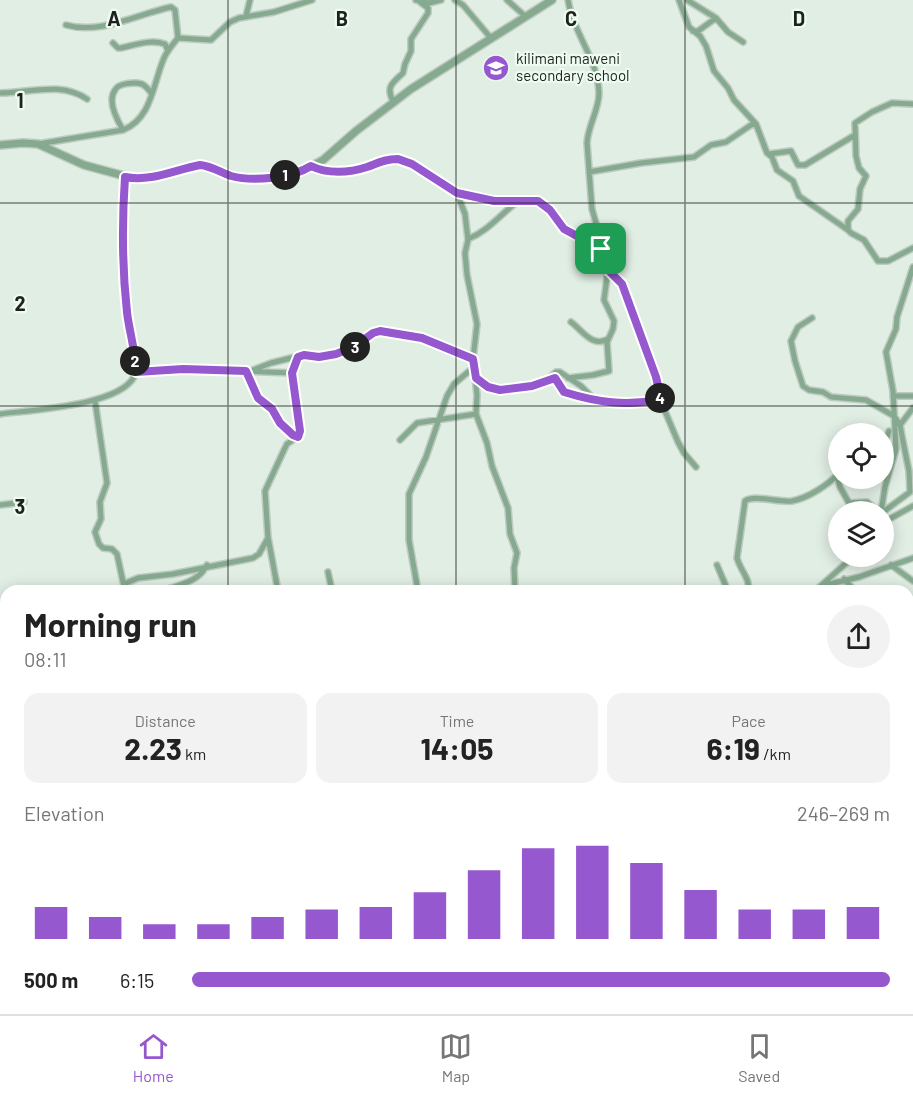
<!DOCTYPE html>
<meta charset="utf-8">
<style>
body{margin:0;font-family:Barlow,sans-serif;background:#f2f2f2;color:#222;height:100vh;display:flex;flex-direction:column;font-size:22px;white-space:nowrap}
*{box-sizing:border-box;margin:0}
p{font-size:20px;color:#767676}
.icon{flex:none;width:33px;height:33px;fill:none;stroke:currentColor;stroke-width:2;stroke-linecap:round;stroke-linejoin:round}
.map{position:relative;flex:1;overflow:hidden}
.side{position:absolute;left:0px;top:585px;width:914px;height:429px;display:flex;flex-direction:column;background:#fff;border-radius:18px 18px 0 0;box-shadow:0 3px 15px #0003}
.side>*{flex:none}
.fabs{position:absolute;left:828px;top:423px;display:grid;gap:12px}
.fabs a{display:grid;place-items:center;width:66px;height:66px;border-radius:50%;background:#fff;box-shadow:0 3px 15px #0003;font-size:30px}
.pin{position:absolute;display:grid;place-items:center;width:51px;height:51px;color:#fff;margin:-26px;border-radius:12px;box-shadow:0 3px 9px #0006}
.km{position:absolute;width:30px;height:30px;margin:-15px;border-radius:50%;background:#222;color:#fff;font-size:16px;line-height:30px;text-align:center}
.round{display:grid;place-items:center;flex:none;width:63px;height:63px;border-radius:32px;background:#f2f2f2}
.head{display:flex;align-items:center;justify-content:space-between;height:102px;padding:0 24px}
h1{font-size:33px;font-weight:700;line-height:45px}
.stats{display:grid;grid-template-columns:repeat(3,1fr);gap:9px;height:102px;padding:6px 24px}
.stats div{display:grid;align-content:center;border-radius:15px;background:#f2f2f2;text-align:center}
.stats b{font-size:30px;font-weight:700}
.stats small{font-size:16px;font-weight:400}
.stats p{font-size:16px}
.chart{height:168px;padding:12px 24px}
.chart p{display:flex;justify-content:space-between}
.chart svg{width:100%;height:108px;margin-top:6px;stroke:#9558ce;stroke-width:6}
ul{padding:0 24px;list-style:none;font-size:20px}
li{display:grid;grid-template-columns:96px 72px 1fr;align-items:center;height:45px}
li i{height:15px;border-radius:8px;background:#9558ce}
.menu{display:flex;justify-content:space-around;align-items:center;height:84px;border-top:2px solid #e0e0e0;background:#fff;font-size:16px;color:#767676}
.menu a{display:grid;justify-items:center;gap:3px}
.menu .current{color:#9558ce}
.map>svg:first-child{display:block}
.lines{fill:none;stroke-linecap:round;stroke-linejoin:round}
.minor-casing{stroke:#bec9c0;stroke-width:8}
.tertiary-casing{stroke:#bec9c0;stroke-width:10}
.minor{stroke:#85aa8f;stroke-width:5}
.tertiary{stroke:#85aa8f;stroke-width:7}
.route-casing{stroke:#fff;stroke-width:12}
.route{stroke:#9558ce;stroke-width:8}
.grid{fill:none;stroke:#1d221e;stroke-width:1.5;stroke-opacity:0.55}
.labels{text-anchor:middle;stroke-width:4.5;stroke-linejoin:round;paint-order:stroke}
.poi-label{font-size:15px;fill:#1d221e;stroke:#eefbf1;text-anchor:start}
.grid-label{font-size:20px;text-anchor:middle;font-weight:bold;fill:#1d221e;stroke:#eefbf1;stroke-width:4.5;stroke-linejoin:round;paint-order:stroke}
</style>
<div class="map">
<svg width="913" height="1014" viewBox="0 0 913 1014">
<rect width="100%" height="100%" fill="#e1eee4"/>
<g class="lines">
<!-- minor casing -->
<g class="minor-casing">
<path id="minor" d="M416,0L429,3L441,0
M455,0L463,5L490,37
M507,0L525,16
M568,0C573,33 598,59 599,93C599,110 588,125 587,143L592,209L600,237L601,249
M679,0L689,27L700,36L706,46L714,71L728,88L734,100L756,124
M687,0L716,18
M246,16L250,0
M66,25C100,35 138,14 171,7L175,10L178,38
M693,31H698L716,18L728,32L743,42
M113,43L118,48H121C135,45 150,39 165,44L168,51
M0,93C30,93 60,81 87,99
M393,101C385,86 394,82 403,73L405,64L411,51V39L428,13V8L420,2
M913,104L892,103L872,112L855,123L856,156L859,168L866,176L860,189L858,209L848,221V230L851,233L864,240L878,261H888L913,248
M123,130C117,120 107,101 115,90C118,83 135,82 142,84C146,86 149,90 152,94
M38,144L123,130C152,119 153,83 164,58C167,51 173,44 178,38L211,40L230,22L239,18L274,12L312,0
M769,154L791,151L798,165H805L855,135
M311,166L320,171L333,172L364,168L384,160H398L412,164L457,193L465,214L468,240L465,253L467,275L477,324L473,359L477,395L476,414L487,443L492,466L508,508L510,534L517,553L514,568L515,591
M589,172L641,163L694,157L711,145L726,142L751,125L756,124L767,153L772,157L777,170L793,181L799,196L848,230
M457,193L494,201H538L550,210L564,229L601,249L608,270L622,284L656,377L662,404L678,442L684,453L696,467
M468,239C488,231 501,214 518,201
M812,318L798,327L791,341L795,361L803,386L809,390L823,392L831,397L866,400L894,416L900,425L902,436L909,471L910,492L883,512
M571,322C582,330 592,348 608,339
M253,370L271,363L299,356
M246,371L258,398L271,409L280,423L293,435L298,437
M136,372L183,369L293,373
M476,378L488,387L500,390L516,386H532L555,378L564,392C596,402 628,408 661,399
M549,378L556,372H560L581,386L594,399
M568,378L593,375L609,371L607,342L613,329L614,321L604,300L608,270
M893,396H913
M95,401L107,483L100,502L101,519L95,532L99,544L103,548L112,549L117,554L125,591
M0,414C31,410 118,406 134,377C140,367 130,340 129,328C122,278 121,227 125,177
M900,425L913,408
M400,440L417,423L476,414
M884,445L889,431
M884,464L886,479
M837,476L840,487L849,503L867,502L879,512
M0,505L24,502
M881,512L885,487L896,449L893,391L886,352L896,329L897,317L913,267
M884,522L913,506
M268,537L278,591
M717,565L728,591
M891,565L913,581
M328,572L332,591
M844,579L855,591
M124,584L138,578L173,574L253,558L259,554L268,538L265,491L284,450L287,444L300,435L293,373L300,356L319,357L336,354L354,347L373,333L380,331L422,338L473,359
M821,586L859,577L913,558
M162,591C178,585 199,582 207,565
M418,591L409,540V494L426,457L447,396L454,384L474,367
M749,591C749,576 741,572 737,558L745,501C754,494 779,503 792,501C808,498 828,485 838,474
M815,591L854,556
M0,663L6,662
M0,760L6,759
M0,833L6,881
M908,875H913
M908,929L913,941
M0,931L6,927
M908,951L913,946
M908,973L913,974
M262,1008L264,1014
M347,1008L349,1014
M399,1008L402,1014
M528,1008L529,1014
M586,1008L587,1014
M856,1008V1014
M13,1014L27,1008
M360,1014L386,1008"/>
</g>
<!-- tertiary casing -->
<g class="tertiary-casing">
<path id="tertiary" d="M0,145L23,143L38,144L84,165L132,178L154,177L200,165L207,166L237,177L249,179L267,178L303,171L323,160L356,131L411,89L552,0"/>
</g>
<!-- minor -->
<use href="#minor" class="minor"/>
<!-- tertiary -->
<use href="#tertiary" class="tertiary"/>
</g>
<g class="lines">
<!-- route casing -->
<g class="route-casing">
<path id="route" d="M398,159L412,164L457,193L494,201H538L550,210L564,229L601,249L608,270L622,284L656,377L661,399C627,407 596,402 564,392L555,378L532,386L500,390L488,387L476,378L473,359L422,338L380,331L373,333L354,347L336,354L319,357L304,355L298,357L292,373L300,431L298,437L293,435L280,423L272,409L258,398L246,371L183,369L136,372C136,352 129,331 127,312C122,267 122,221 125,177C151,182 174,170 200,165C211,166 220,172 231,176C253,182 292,178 311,166C327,174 349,173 367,167C378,163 385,159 398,159Z"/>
</g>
<!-- route -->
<use href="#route" class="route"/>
</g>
<!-- grid -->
<path class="grid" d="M228,0V591M456,0V591M685,0V591M0,203H913M0,406H913M0,608H6M908,608H913M0,811H6M908,811H913M228,1008V1014M456,1008V1014M685,1008V1014"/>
<!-- icons -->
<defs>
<g id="school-disc" transform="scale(1.35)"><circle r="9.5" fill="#9558ce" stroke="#eefbf1"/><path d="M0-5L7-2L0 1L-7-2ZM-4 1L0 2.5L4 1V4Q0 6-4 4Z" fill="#fff"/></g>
</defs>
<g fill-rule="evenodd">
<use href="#school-disc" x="496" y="68"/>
</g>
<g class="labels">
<!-- poi labels -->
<g class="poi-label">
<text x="516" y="64">kilimani maweni<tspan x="516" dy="17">secondary school</tspan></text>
</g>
</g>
<g class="grid-label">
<text x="114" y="26">A</text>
<text x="342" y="26">B</text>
<text x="571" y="26">C</text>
<text x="799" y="26">D</text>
<text x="20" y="108">1</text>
<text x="20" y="311">2</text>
<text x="20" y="514">3</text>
</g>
</svg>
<div class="fabs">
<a><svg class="icon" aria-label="locate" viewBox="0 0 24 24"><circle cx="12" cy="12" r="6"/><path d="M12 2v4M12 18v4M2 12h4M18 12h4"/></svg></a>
<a><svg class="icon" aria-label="layers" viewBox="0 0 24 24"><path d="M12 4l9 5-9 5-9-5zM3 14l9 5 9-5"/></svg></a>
</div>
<div class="pin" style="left:601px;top:249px;background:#1e9e55"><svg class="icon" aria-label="arrive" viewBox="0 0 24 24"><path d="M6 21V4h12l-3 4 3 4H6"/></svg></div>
<b class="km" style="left:285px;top:175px">1</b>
<b class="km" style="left:135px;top:361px">2</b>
<b class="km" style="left:355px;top:347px">3</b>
<b class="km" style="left:660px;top:398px">4</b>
<section class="side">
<div class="head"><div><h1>Morning run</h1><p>08:11</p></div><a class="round"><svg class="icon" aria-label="share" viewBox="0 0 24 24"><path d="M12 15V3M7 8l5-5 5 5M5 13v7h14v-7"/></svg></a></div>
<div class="stats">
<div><p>Distance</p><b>2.23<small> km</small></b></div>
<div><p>Time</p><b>14:05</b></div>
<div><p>Pace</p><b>6:19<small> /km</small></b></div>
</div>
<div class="chart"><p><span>Elevation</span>246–269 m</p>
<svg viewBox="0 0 160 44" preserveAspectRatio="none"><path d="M5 44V31M15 44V35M25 44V38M35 44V38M45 44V35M55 44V32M65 44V31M75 44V25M85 44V16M95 44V7M105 44V6M115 44V13M125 44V24M135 44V32M145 44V32M155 44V31"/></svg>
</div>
<ul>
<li><b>500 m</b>6:15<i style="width:100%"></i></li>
</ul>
</section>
</div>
<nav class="menu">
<a class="current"><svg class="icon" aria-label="home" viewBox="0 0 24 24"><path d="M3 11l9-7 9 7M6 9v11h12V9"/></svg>Home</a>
<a><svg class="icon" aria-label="map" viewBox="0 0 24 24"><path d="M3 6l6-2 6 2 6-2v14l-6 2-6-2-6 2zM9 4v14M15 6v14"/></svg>Map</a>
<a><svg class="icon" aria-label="saved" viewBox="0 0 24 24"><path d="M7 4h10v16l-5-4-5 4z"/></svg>Saved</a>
</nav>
